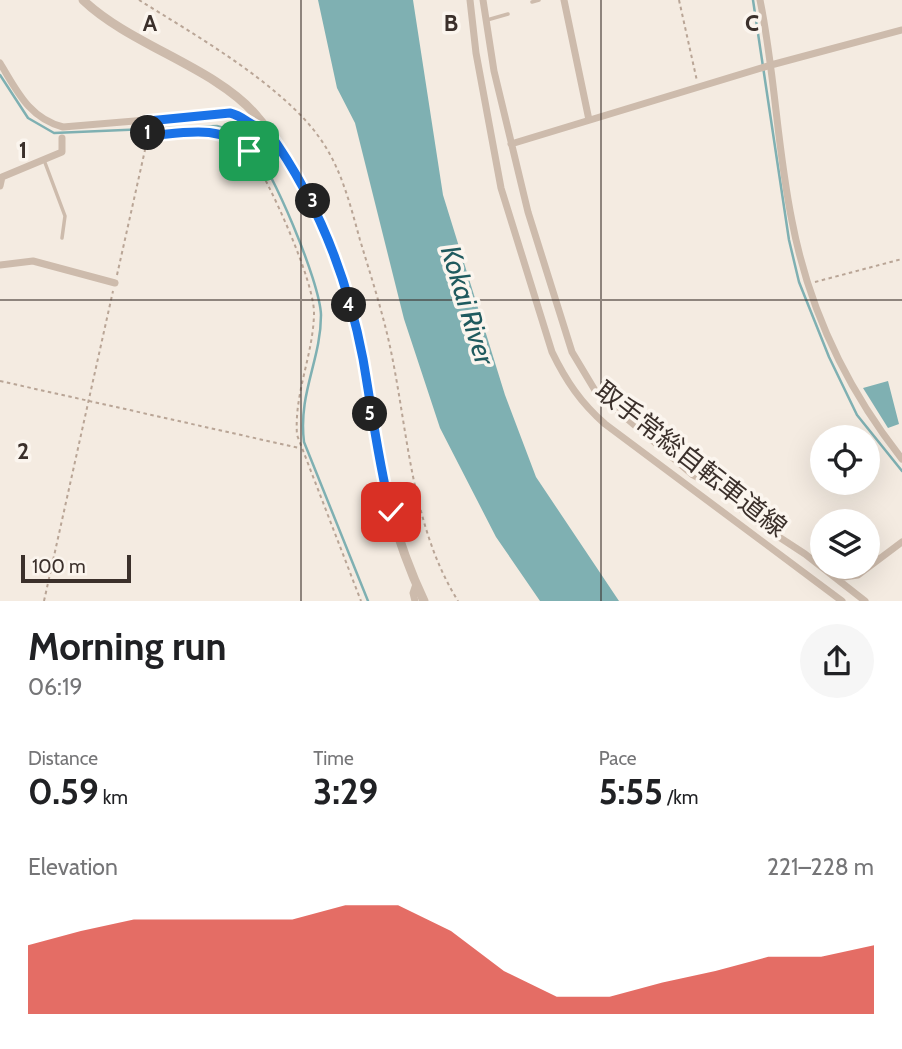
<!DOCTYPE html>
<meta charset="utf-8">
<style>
body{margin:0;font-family:Cabin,"Noto Sans JP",sans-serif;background:#f6f6f6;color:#202124;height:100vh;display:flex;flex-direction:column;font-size:26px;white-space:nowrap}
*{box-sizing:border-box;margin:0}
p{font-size:23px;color:#757577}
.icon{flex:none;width:38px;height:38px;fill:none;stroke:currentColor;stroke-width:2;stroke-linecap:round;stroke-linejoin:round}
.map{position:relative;height:601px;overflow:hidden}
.sheet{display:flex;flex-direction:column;background:#fff;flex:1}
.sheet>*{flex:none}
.controls{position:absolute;left:810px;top:425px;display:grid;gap:14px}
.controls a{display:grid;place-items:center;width:70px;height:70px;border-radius:50%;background:#fff;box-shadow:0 7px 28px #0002;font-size:35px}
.scale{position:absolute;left:21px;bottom:18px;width:110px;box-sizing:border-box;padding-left:7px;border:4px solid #3b302b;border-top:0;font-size:19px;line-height:24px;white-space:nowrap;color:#3b302b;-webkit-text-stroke:5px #fbf5ee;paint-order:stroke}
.pin{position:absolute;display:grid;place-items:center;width:60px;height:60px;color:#fff;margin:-30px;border-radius:14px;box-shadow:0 4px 10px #0006}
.km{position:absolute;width:35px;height:35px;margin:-18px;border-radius:50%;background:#222;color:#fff;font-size:19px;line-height:35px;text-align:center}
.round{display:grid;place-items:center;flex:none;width:74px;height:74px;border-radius:37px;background:#f6f6f6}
.summary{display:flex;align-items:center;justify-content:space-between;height:119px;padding:0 28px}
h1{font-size:38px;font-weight:700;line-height:52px}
.stats{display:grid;grid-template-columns:repeat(3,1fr);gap:10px;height:119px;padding:7px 28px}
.stats div{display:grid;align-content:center}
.stats b{font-size:35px;font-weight:700}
.stats small{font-size:19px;font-weight:400}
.stats p{font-size:19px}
.chart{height:196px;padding:14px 28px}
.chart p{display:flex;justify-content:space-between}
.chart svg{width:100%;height:126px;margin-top:7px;fill:#d93025;opacity:.7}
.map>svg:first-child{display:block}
.water{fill:#7fb0b2}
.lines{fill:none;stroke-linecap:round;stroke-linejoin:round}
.stream{stroke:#7fb0b2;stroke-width:2.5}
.path{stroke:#b9a596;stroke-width:2;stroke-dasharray:3.5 3.5;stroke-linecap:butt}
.service{stroke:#cdbbac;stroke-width:3.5}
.minor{stroke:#cdbbac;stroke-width:7}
.tertiary{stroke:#cdbbac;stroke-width:9}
.route-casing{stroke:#fff;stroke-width:14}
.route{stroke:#1a73e8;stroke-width:9}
.grid{fill:none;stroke:#3b302b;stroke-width:2;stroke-opacity:0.55}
.labels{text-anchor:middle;stroke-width:7;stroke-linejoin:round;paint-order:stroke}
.street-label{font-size:26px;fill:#3b302b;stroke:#fbf5ee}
.water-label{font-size:28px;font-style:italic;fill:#1f5a5e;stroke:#fbf5ee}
.grid-label{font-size:23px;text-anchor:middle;font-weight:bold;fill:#3b302b;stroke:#fbf5ee;stroke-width:7;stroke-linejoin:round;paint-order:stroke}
</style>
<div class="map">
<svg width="902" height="601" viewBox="0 0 902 601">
<rect width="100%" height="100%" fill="#f4ebe1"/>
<!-- water -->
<path class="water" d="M318,0H413L443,195L505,395L536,477L619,601H540L496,537L440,428L404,319L355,123L337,88Z
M888,381L899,424L888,428L863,388Z"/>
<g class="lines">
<!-- stream -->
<path class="stream" d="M753,0L789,240L799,282L829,357L857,415L902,471
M0,75L28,118L54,133L217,126C230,129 240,133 250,143C272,168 320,282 321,315C321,360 298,393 304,442L368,601"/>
<!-- path -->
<path class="path" d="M139,0C195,35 281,84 319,137C341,167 350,204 360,240C370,273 381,307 389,342C408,427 410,524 458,601
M679,0L697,81
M156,136C179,134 207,127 229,136C237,139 245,146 250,153C269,181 315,282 314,314C313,356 294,393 297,435L361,601
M117,275L147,141
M815,282L902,259
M0,381L299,448
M44,601L113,291"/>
<!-- service -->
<path class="service" d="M532,2L539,0
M487,20L508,14
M44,160L65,216L62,238"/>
<!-- minor -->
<path class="minor" d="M470,0L476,53L501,188L552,352C566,381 581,403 605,424L842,601
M483,0L494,71L528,212L572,352L596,392L693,475L730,495L747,516L805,554L865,601
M564,0L589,120
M760,0C775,73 777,148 792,221C809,310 846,388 902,459
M0,63C17,91 29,118 63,127L230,113C244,116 254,129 267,129
M148,121V134
M511,144L771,65L902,30
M0,186L2,177L62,152V138
M0,265L33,261L115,283
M837,578L858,575L902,542
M415,601L413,593L416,584"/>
<!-- tertiary -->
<path class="tertiary" d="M83,0C130,45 214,67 255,114C315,183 342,267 362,354C368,384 369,414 375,444C385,497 401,552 424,601"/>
</g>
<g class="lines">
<!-- route casing -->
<g class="route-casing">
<path id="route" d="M249,151C220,123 184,133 148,136V121L230,113C244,116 254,129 267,130C317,199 347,275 363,359C372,411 378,461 391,512"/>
</g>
<!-- route -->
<use href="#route" class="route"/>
</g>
<!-- grid -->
<path class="grid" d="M301,0V601M601,0V601M0,300H902"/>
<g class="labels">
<!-- street labels -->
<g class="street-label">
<text transform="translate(691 459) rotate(38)" y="9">取手常総自転車道線</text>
</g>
<!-- water labels -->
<g class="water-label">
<text transform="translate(468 305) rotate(73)" y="10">Kokai River</text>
</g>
</g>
<g class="grid-label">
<text x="150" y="31">A</text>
<text x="451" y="31">B</text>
<text x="752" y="31">C</text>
<text x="23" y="158">1</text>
<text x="23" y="459">2</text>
</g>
</svg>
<div class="controls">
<a><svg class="icon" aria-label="locate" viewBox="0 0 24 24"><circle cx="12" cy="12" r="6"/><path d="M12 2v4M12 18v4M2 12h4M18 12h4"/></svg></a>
<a><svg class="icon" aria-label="layers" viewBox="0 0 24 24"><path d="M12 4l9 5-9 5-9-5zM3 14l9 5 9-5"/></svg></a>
</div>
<div class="scale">100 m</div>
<div class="pin" style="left:249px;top:151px;background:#1e9e55"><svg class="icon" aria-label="arrive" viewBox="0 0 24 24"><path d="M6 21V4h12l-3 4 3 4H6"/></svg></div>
<div class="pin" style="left:391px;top:512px;background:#d93025"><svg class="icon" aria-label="check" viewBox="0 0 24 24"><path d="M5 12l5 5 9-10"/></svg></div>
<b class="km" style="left:148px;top:133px">1</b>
<b class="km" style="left:313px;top:201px">3</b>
<b class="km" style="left:349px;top:305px">4</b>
<b class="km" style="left:370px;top:414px">5</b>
</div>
<section class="sheet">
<div class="summary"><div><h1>Morning run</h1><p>06:19</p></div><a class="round"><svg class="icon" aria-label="share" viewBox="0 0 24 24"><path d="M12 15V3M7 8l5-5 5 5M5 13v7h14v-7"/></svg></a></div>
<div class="stats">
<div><p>Distance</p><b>0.59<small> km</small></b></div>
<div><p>Time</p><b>3:29</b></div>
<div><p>Pace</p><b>5:55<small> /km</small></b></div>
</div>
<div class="chart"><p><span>Elevation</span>221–228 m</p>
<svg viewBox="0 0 160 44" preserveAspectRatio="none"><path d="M0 44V20L10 15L20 11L30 11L40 11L50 11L60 6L70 6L80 15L90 29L100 38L110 38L120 33L130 29L140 24L150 24L160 20V44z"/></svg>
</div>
</section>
